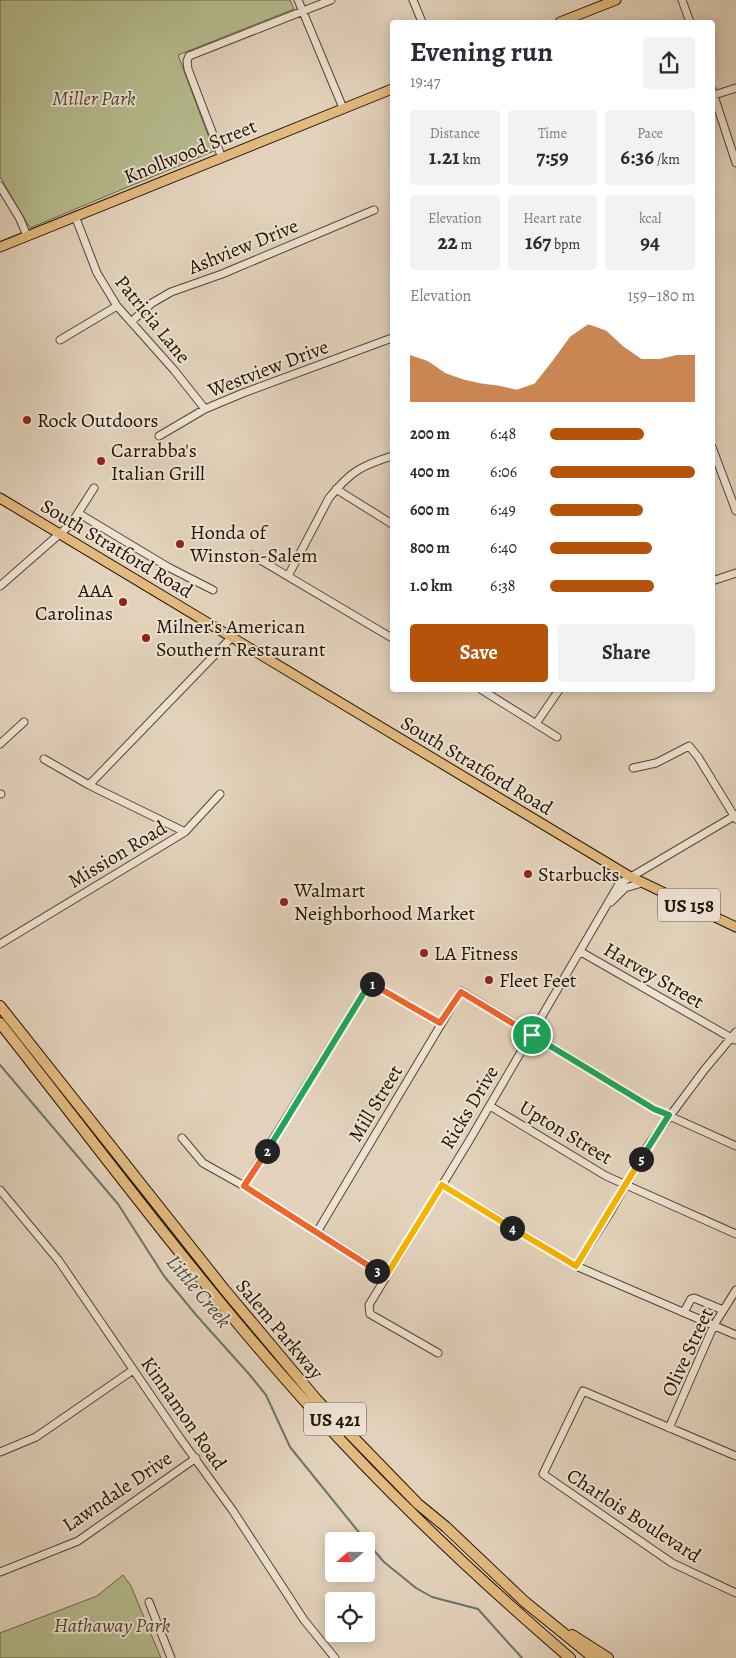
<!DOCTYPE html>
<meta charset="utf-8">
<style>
body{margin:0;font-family:Alegreya,serif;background:#f2f2f3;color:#2b2b33;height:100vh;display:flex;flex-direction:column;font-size:19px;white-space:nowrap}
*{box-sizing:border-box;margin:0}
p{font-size:16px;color:#7c7c81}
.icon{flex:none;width:28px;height:28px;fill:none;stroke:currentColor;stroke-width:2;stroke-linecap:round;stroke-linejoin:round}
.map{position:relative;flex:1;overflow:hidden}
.panel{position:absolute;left:390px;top:20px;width:325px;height:672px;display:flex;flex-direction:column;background:#fff;border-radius:5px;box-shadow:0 2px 12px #0003}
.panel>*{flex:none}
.needle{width:32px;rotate:250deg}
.controls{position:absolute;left:325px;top:1532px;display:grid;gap:10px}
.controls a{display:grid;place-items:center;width:50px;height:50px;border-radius:5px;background:#fff;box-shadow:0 2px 12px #0003;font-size:25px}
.pin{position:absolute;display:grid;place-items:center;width:42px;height:42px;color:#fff;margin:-21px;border:2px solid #fff;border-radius:50%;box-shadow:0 1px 5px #0007}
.km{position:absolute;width:25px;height:25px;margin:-12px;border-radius:50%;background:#222;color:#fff;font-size:14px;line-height:25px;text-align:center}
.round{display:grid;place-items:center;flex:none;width:52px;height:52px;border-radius:5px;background:#f2f2f3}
.overview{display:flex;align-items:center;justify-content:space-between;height:85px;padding:0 20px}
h1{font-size:28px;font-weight:700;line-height:38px}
.figures{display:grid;grid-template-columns:repeat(3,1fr);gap:8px;height:85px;padding:5px 20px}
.figures div{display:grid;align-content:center;border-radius:5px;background:#f2f2f3;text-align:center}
.figures b{font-size:21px;font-weight:700}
.figures small{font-size:14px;font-weight:400}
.figures p{font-size:14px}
.chart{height:140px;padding:10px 20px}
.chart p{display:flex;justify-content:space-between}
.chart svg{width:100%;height:90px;margin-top:5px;fill:#b45309;opacity:.7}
.action{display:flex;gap:10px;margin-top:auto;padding:10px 20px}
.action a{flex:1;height:58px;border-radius:5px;background:#b45309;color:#fff;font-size:20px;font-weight:700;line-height:58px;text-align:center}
.action a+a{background:#f2f2f3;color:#2b2b33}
ul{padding:0 20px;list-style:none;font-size:16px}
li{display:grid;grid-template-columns:80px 60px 1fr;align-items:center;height:38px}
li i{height:12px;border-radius:6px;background:#b45309}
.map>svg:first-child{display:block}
.green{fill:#b5bb8e;stroke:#6c6849}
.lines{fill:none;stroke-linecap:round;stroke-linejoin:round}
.stream{stroke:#68756f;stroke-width:2}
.minor-casing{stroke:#534432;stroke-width:9}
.major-casing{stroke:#231404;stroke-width:11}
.highway-casing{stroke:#231404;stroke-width:12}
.minor{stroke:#ede2d3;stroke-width:7}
.major{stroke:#e2b97e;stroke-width:9}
.highway{stroke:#e2b97e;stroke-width:10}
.split-1-casing{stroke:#fff;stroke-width:10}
.split-2-casing{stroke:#fff;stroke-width:10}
.split-3-casing{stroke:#fff;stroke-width:10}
.split-4-casing{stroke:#fff;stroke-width:10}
.split-5-casing{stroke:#fff;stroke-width:10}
.split-6-casing{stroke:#fff;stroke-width:10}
.split-1{stroke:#f0652b;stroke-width:6}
.split-2{stroke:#22a559;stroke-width:6}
.split-3{stroke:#f0652b;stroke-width:6}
.split-4{stroke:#f5b400;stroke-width:6}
.split-5{stroke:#f5b400;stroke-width:6}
.split-6{stroke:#22a559;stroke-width:6}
.poi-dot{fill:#8f2418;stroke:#ede2d3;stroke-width:2}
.labels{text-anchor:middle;stroke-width:4;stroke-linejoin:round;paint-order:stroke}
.shield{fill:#ede2d3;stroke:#605242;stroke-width:1}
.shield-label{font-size:19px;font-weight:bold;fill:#231404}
.park-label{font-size:20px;font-style:italic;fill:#4f462d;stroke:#ede2d3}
.street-label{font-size:20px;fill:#231404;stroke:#ede2d3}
.poi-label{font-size:20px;fill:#231404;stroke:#ede2d3;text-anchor:start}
.water-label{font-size:21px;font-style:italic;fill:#4b4d42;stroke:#ede2d3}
</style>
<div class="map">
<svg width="736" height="1658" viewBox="0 0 736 1658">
<rect width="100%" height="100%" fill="#e3d2bb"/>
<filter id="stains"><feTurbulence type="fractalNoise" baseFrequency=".004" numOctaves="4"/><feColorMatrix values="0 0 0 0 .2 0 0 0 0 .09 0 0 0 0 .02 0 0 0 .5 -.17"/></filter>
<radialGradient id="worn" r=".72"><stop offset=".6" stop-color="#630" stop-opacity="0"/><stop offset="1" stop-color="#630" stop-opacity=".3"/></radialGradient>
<!-- green -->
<path class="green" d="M0,0H290L294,9L178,55L214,151L30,228L0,177Z
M123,1575L131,1586L161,1658H0V1633L97,1596Z"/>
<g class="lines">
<!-- stream -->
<path class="stream" d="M0,1065L118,1204L164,1276L197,1316L249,1374L266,1395L290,1447L366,1541
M366,1541L384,1562L416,1588L432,1597L478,1609L522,1658"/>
<!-- minor casing -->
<g class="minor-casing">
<path id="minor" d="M298,0L343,108
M413,0L422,22
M682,0L690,22
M712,90L736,163
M714,95L736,88
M222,158L188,69L187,61L189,56L331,0
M0,186L20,219L27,236
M75,216L97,273L117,306L174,370L205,409
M131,322L152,303L171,292L222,274L374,210
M60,340L117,306
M159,436L205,409L243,393L392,338
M712,447L736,511
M336,489L392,524
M78,513L168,567L213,590
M252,555L392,638
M288,576L329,498C351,471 361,466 392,456
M712,581L736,573
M0,586L71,524L94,488
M482,690L557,737
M537,722L559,690
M0,744L24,722
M44,759L89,785L185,832
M633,768L656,763L689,746L698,757L736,819
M89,785L232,637
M0,794H1
M611,902L625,888L642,883
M0,944L185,832L220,794
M581,952L735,1040
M490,1106L606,1176L736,1234
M182,1138L203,1163L244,1186L386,1276
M442,1185L576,1266L736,1335
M244,1186L370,983L440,1023
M0,1190L59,1261L180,1438L233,1511L304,1620L335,1658
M317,1232L461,991L654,1109L736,1146
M576,1266L611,1211L649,1144L705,1069L736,1032
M684,1312L691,1299L694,1298L723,1310
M438,1353L370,1314L369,1305L469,1141L619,884L736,815
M669,1428L714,1325L736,1290
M0,1452L36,1437L133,1370
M736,1456L583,1391L543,1474L672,1563L736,1593
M0,1572L78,1541L196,1458
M149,1602L171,1658"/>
</g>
<!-- major casing -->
<g class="major-casing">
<path id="major" d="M560,22L616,0
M0,247L392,89
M0,498L629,876L736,927"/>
</g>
<!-- highway casing -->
<g class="highway-casing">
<path id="highway" d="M0,1006L224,1289L317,1400L418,1504L446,1527L525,1602L594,1658
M0,1023C102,1152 200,1285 310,1407C391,1497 478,1579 570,1658
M572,1635L608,1658"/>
</g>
<!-- minor -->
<use href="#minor" class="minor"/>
<!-- major -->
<use href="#major" class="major"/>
<!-- highway -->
<use href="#highway" class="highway"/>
</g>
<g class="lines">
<!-- split-1 casing -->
<g class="split-1-casing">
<path id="split-1" d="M372,984L440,1023L461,992L532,1035"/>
</g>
<!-- split-2 casing -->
<g class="split-2-casing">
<path id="split-2" d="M267,1151L370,983L372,984"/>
</g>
<!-- split-3 casing -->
<g class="split-3-casing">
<path id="split-3" d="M267,1151L244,1186L377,1271"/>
</g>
<!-- split-4 casing -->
<g class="split-4-casing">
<path id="split-4" d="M377,1271L386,1276L442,1185L512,1228"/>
</g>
<!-- split-5 casing -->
<g class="split-5-casing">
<path id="split-5" d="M512,1228L576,1266L641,1159"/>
</g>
<!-- split-6 casing -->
<g class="split-6-casing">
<path id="split-6" d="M532,1035L654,1109L669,1115L641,1159"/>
</g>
<!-- split-1 -->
<use href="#split-1" class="split-1"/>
<!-- split-2 -->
<use href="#split-2" class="split-2"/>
<!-- split-3 -->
<use href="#split-3" class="split-3"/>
<!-- split-4 -->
<use href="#split-4" class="split-4"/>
<!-- split-5 -->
<use href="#split-5" class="split-5"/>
<!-- split-6 -->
<use href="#split-6" class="split-6"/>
</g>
<!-- markers -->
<g class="poi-dot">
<circle cx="27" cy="420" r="5"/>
<circle cx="101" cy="461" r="5"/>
<circle cx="180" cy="544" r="5"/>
<circle cx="123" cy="602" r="5"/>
<circle cx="146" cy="638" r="5"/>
<circle cx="528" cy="874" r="5"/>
<circle cx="284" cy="902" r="5"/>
<circle cx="424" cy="953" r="5"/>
<circle cx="489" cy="980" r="5"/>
</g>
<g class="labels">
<!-- shield labels -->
<g class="shield">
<rect x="658" y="888.5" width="62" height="33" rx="4"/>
<rect x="304" y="1402.5" width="62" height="33" rx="4"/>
</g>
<g class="shield-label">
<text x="689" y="912">US 158</text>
<text x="335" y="1426">US 421</text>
</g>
<!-- park labels -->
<g class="park-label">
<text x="94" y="105">Miller Park</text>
<text x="112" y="1632">Hathaway Park</text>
</g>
<!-- street labels -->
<g class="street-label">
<text transform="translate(190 151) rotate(-22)" y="7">Knollwood Street</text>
<text transform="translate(243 246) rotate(-22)" y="7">Ashview Drive</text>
<text transform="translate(153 319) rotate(51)" y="7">Patricia Lane</text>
<text transform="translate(268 368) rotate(-21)" y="7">Westview Drive</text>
<text transform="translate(117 548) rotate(31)" y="7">South Stratford Road</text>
<text transform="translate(477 765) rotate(31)" y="7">South Stratford Road</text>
<text transform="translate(117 854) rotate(-31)" y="7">Mission Road</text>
<text transform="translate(654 975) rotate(30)" y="7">Harvey Street</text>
<text transform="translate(375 1103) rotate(-59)" y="7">Mill Street</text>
<text transform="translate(469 1107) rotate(-59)" y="7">Ricks Drive</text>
<text transform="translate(566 1132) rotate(31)" y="7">Upton Street</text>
<text transform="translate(280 1329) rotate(50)" y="7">Salem Parkway</text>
<text transform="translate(687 1352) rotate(-65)" y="7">Olive Street</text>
<text transform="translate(184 1413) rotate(55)" y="7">Kinnamon Road</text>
<text transform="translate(117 1491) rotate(-34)" y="7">Lawndale Drive</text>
<text transform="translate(634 1515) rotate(33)" y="7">Charlois Boulevard</text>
</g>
<!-- poi labels -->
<g class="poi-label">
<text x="37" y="427">Rock Outdoors</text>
<text x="111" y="457">Carrabba's<tspan x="111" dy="23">Italian Grill</tspan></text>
<text x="190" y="539">Honda of<tspan x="190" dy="23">Winston-Salem</tspan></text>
<text x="113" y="597" text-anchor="end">AAA<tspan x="113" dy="23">Carolinas</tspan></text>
<text x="156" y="633">Milner's American<tspan x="156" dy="23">Southern Restaurant</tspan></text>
<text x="538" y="881">Starbucks</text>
<text x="294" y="897">Walmart<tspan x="294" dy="23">Neighborhood Market</tspan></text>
<text x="434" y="960">LA Fitness</text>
<text x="499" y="987">Fleet Feet</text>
</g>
<!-- water labels -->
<g class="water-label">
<text transform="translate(199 1291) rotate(50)" y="7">Little Creek</text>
</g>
</g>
<rect width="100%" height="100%" filter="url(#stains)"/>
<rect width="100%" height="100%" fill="url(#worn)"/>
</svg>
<div class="controls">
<a><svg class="needle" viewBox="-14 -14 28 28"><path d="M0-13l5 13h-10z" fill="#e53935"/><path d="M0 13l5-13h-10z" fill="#7c7c81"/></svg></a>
<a><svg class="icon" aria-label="locate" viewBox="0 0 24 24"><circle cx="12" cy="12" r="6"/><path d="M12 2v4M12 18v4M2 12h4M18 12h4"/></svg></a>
</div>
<div class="pin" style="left:532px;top:1035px;background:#1e9e55"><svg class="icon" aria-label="arrive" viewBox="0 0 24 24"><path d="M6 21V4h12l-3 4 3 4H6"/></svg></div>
<b class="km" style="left:372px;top:984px">1</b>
<b class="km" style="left:267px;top:1151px">2</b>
<b class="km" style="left:377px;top:1271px">3</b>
<b class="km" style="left:512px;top:1228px">4</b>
<b class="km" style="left:641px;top:1159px">5</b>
<section class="panel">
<div class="overview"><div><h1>Evening run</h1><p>19:47</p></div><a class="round"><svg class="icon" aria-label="share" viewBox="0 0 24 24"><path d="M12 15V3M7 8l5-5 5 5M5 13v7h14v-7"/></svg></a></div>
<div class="figures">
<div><p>Distance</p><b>1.21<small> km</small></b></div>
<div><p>Time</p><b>7:59</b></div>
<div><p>Pace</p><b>6:36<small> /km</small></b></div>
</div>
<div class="figures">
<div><p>Elevation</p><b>22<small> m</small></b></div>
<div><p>Heart rate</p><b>167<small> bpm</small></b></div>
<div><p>kcal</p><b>94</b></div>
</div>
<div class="chart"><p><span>Elevation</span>159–180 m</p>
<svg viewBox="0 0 160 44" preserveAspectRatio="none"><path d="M0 44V21L10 24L20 30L30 33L40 35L50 36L60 38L70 35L80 24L90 12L100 6L110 9L120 17L130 23L140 23L150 21L160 21V44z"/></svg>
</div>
<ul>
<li><b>200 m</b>6:48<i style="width:65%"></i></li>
<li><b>400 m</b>6:06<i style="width:100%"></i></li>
<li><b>600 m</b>6:49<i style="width:64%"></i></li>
<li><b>800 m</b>6:40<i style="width:70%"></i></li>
<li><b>1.0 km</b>6:38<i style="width:72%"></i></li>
</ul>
<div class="action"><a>Save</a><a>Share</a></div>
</section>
</div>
